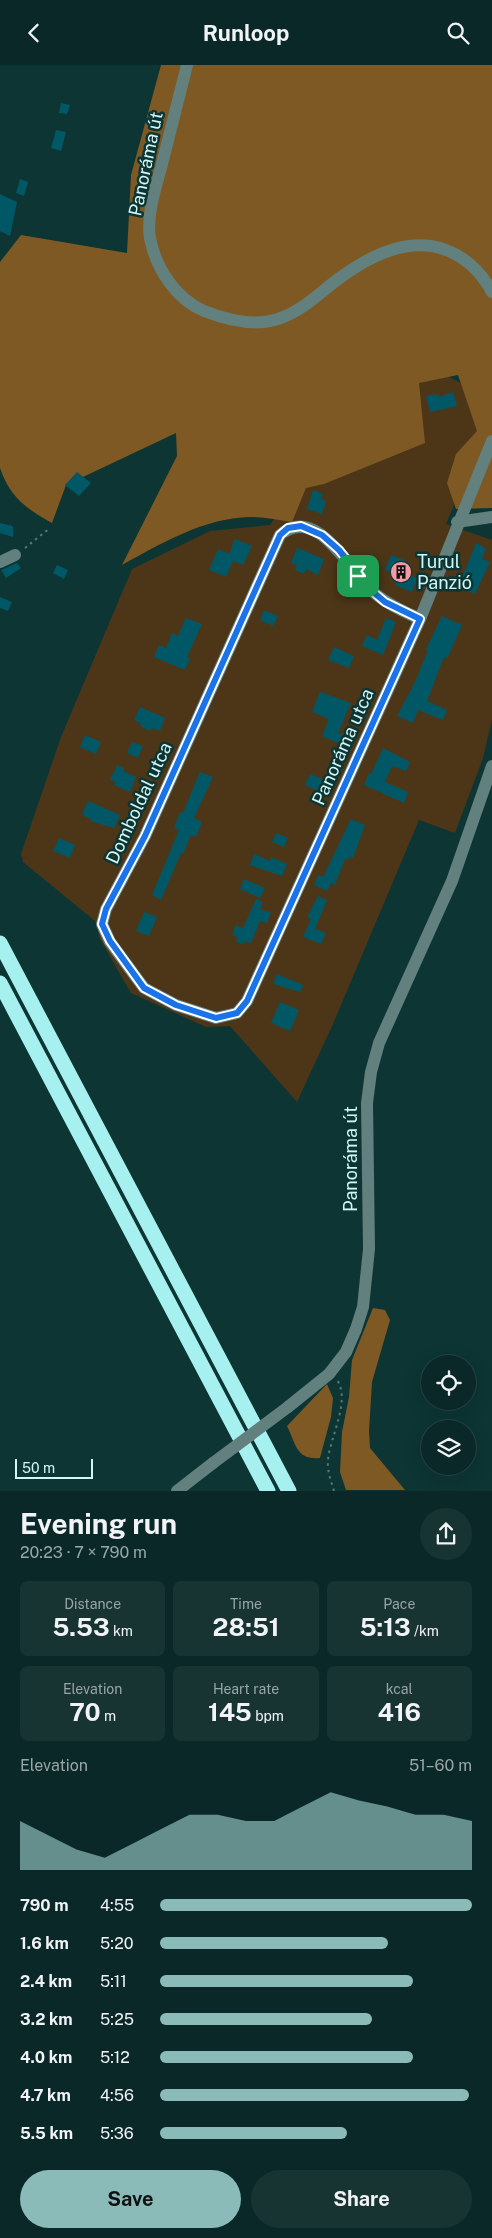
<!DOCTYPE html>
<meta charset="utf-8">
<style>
body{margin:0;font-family:"Public Sans",sans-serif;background:#173433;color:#f1f3f6;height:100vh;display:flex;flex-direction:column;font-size:19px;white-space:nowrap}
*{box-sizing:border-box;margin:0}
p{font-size:16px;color:#99a6a7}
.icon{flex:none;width:28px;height:28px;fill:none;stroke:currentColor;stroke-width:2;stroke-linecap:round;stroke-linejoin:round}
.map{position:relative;height:1426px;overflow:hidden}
.drawer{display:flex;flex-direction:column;background:#092827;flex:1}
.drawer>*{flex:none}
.fabs{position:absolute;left:421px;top:1290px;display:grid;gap:10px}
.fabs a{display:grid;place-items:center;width:55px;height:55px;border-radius:50%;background:#092827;box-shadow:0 5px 20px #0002,0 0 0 1px #294444;font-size:25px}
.scale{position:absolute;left:15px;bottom:12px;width:78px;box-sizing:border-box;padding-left:5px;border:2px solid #d3f7f6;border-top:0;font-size:14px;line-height:18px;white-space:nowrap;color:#d3f7f6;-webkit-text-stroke:4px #0c3534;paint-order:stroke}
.pin{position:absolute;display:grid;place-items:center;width:42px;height:42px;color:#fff;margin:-21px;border-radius:10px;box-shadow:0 2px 8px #0006}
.round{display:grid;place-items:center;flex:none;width:52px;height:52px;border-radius:26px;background:#173433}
.head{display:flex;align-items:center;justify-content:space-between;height:85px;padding:0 20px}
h1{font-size:28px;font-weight:700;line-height:38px}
.figures{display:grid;grid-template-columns:repeat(3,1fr);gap:8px;height:85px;padding:5px 20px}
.figures div{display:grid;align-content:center;border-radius:8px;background:#173433;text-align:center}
.figures b{font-size:25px;font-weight:700}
.figures small{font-size:14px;font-weight:400}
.figures p{font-size:14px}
.chart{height:140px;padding:10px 20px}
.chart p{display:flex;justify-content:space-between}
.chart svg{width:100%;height:90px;margin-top:5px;fill:#8bbbb9;opacity:.7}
.action{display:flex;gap:10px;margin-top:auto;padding:10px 20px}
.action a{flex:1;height:58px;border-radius:30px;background:#8bbbb9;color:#111;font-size:20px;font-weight:700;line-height:58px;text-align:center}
.action a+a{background:#173433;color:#f1f3f6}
ul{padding:0 20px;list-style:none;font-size:16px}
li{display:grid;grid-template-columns:80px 60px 1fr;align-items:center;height:38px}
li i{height:12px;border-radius:6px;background:#8bbbb9}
header{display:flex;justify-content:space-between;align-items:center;height:65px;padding:0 20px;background:#092827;font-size:22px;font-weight:700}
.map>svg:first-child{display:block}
.green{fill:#4d3618}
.forest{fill:#7e5924}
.building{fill:#005866}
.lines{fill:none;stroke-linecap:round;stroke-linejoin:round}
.path{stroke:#537a79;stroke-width:2;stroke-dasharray:2.5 4;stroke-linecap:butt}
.minor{stroke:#62807e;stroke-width:12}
.highway{stroke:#a6f1ef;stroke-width:15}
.minor-bridge{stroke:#62807e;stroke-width:12}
.route-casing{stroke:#fff;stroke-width:10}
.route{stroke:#1a73e8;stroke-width:6}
.labels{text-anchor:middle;stroke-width:5;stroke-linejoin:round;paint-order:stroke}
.street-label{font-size:18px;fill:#d3f7f6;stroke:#0c3534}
.poi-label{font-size:18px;fill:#d3f7f6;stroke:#0c3534;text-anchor:start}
</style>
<header><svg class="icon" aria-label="back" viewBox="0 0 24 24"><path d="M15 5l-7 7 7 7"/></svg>Runloop<svg class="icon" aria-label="search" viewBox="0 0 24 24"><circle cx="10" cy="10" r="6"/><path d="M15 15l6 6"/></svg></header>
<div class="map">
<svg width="492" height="1426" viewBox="0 0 492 1426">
<rect width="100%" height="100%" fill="#0c3534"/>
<!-- green -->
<path class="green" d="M416,295L486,331L492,351L446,459L492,475V654L483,693L455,768L419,755L333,959L297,1037L230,961L206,962L131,928L100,874L95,856L23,797L21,789L61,672L132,504L210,466L270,460L309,401Z"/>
<!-- forest -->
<path class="forest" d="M161,0H492V443L456,444L447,418L456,389L477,366L458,310L419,318L425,378L324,419L306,423L292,457C278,455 264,452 250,452C204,453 162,478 122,500L177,391L176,368L66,420L52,458C25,443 10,432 0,403V197L21,170L127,188L131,110Z
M373,1243L385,1245L390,1255L372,1317L369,1366L370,1383L405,1425H346L340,1407L342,1367L349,1332L352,1295Z
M327,1319L333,1333L331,1352L320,1393C296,1395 296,1379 287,1361Z"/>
<!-- building -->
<path class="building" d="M61,38L70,40L67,49L59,48Z
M56,65L66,67L61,86L51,83Z
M20,114L28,117L24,131L16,128Z
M0,129L17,137L10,171L0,166Z
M453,327L457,341L430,347L426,331L438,329L439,332Z
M77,407L91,418L79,431L65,420Z
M313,425L323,429L321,434L326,436L322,449L307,444Z
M0,458L13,461V472L0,468Z
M235,474L252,481L243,500L233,496L226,512L209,505L218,484L229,489Z
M476,478L486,483L482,494L490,497L475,529L465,525L468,520L460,518Z
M297,483L324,494L318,510L306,504L304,509L295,505L297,500L291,498Z
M391,490L406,496L404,501L412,504L409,510L417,513L412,527L395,520L399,510L385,505Z
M17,498L21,503L6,513L1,505Z
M57,500L68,505L64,514L53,508Z
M0,532L12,537L8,546L0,543Z
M264,545L278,551L273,561L260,555Z
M442,551L462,560L447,594L444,592L427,636L447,645L443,655L418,645L413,658L397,651L415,617L428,585L426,584Z
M186,553L202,559L187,592L190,593L185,605L154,592L159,580L166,583L172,568L178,571Z
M386,553L396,557L383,590L362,581L367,570L377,575Z
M334,582L354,591L349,603L328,595Z
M320,627L351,638L338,668L344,670L340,679L322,671L329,654L312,647Z
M140,642L165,653L160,666L152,663L150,666L140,661L141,658L134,655Z
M85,670L101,677L96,689L80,682Z
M132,677L143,681L138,693L127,688Z
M383,683L410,697L406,706L392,701L385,717L408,727L404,738L364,720L369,708L371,709Z
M117,700L124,703L123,706L136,712L130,727L114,720L116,717L110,715Z
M200,707L213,712L194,753L202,757L196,772L191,770L183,789L181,788L161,835L152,830L179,765L174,763L180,747L183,748Z
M310,709L325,715L320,727L305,720Z
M88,736L120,750L114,763L90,756L91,754L82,750Z
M351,754L365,760L353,793L349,792L348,795L345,794L335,820L331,818L327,826L314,820L318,810L323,812Z
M276,768L288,773L284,782L272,777Z
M59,773L75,780L70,793L53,786Z
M254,789L270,796L271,792L287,799L282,811L250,800Z
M244,814L265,823L260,833L240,824Z
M318,831L327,835L315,864L326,868L321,879L303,872L311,854L307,852Z
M256,834L263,837L260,844L271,848L267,858L260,856L251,878L245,876L244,880L236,877L238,872L232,870L236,860L243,863Z
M144,847L157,852L149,871L136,866Z
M277,909L303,920L300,927L273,919Z
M280,937L299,945L290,966L271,958Z"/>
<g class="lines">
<!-- path -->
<path class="path" d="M25,483L50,463
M334,1426C331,1416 327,1406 328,1395C330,1372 351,1335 337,1315"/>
<!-- minor -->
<path class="minor" d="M187,0C179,32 171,64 163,95C157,119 146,149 150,173C156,204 176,234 204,246C227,255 254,262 278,254C303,246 320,227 341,212C370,191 409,171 446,185C467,193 481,207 492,227
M457,457L492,452
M0,497L15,490
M420,554C403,546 387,539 373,527C350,507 317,438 280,470L145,771L106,844L102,859L110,877L144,923L176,940L216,953L237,948L247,936L420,554L492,376
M288,1342L329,1309L346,1287L356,1264L363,1242L369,1184L367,1038L371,1007L379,978L452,816L492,701
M177,1426L213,1398"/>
<!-- highway -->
<path class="highway" d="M0,878L289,1426
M0,918L268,1426"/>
<!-- minor-bridge -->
<path class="minor-bridge" d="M213,1398L288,1342"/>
</g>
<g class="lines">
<!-- route casing -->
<g class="route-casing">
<path id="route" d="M301,461L322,470L339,485L372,526L385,537L420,554L247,936L237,948L216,953L176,940L144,923L110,876L102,859L106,844L145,771L280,470L288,463Z"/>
</g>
<!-- route -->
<use href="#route" class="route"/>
</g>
<!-- icons -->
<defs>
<g id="building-disc" transform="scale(1.125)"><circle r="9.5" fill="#f49aa4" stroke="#0c3534"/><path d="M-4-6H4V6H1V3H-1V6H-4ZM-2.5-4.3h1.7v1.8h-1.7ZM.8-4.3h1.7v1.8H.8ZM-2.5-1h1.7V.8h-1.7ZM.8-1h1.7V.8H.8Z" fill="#111"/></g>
</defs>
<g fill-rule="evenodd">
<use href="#building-disc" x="401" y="507"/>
</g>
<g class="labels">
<!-- street labels -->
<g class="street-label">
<text transform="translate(146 99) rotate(-78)" y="6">Panoráma út</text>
<text transform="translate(343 682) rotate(-66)" y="6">Panoráma utca</text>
<text transform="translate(139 738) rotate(-65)" y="6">Domboldal utca</text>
<text transform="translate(351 1094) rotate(-90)" y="6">Panoráma út</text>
</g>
<!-- poi labels -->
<g class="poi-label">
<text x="417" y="503">Turul<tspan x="417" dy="21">Panzió</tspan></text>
</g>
</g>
</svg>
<div class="fabs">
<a><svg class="icon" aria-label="locate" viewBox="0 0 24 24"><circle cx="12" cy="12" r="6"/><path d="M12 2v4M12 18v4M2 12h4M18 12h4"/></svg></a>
<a><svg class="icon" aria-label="layers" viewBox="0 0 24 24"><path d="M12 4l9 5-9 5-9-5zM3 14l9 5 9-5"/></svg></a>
</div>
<div class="scale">50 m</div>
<div class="pin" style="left:358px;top:511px;background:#1e9e55"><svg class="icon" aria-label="arrive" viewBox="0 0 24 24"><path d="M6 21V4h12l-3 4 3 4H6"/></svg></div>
</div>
<section class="drawer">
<div class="head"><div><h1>Evening run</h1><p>20:23 · 7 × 790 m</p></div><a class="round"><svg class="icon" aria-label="share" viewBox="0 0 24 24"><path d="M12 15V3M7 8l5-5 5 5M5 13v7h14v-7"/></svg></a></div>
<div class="figures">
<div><p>Distance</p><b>5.53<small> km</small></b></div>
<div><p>Time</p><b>28:51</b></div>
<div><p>Pace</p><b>5:13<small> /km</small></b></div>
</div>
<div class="figures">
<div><p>Elevation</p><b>70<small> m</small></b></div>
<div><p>Heart rate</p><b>145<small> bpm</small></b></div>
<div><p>kcal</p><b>416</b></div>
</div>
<div class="chart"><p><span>Elevation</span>51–60 m</p>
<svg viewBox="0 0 160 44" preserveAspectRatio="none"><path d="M0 44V20L10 27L20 34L30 38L40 31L50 24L60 17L70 17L80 20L90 20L100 13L110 6L120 10L130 13L140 17L150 17L160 20V44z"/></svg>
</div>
<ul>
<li><b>790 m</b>4:55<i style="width:100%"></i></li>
<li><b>1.6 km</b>5:20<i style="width:73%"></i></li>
<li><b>2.4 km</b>5:11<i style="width:81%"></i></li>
<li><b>3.2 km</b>5:25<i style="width:68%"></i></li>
<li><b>4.0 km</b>5:12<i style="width:81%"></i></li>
<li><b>4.7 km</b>4:56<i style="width:99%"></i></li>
<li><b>5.5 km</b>5:36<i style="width:60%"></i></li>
</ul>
<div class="action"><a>Save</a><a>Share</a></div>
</section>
